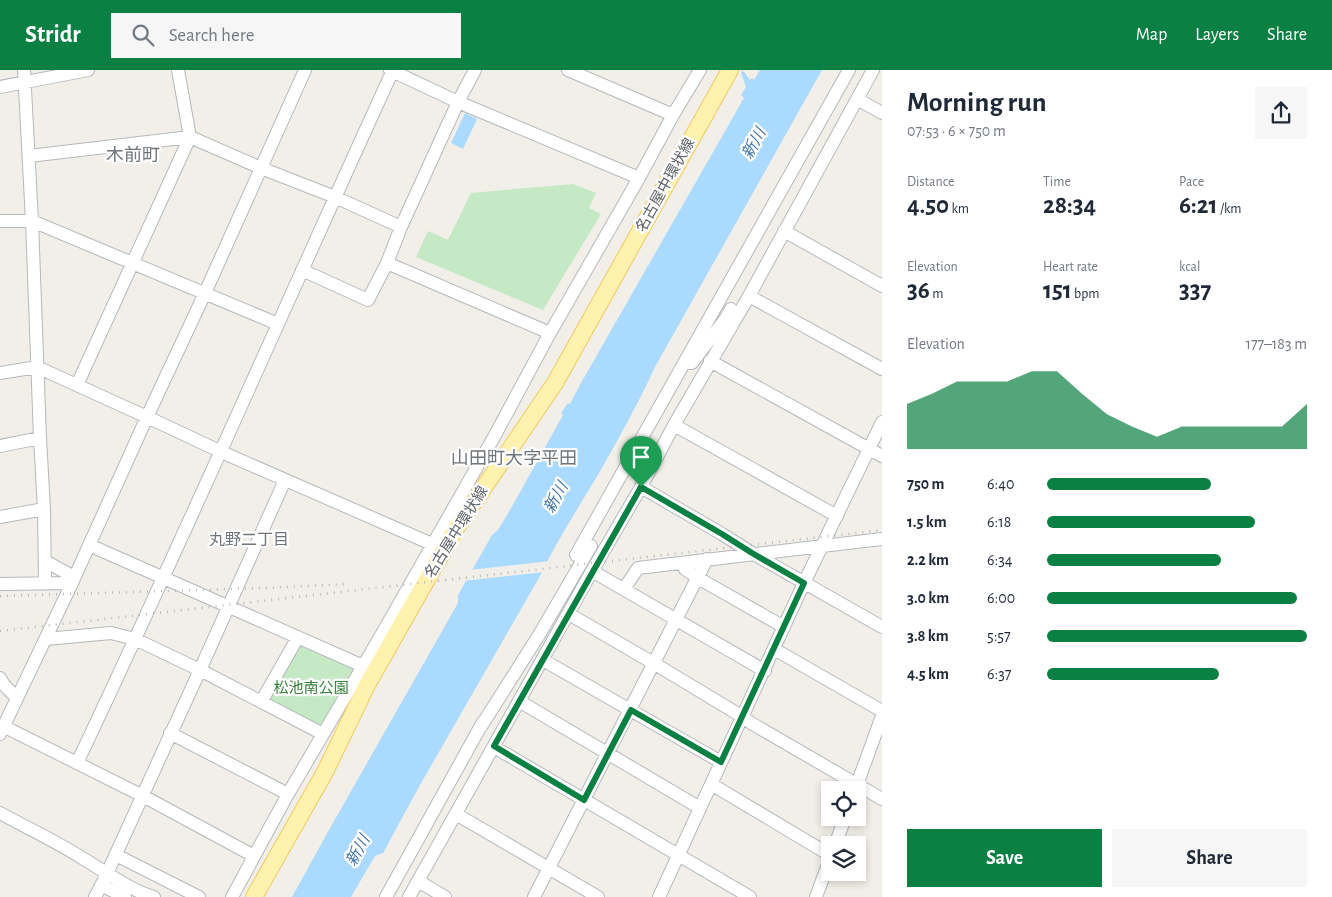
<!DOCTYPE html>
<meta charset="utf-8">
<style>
body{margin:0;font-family:"Alegreya Sans","Noto Sans JP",sans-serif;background:#f6f6f7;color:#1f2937;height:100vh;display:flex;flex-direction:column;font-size:19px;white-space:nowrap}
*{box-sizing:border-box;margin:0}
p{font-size:16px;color:#747a83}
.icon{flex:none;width:28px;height:28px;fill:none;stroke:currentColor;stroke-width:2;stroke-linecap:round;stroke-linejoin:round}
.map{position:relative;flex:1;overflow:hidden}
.details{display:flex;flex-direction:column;background:#fff;width:450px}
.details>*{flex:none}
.buttons{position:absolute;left:821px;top:711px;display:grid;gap:10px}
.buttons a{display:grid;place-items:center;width:45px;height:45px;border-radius:0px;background:#fff;box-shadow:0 2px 8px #0003;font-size:25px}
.pin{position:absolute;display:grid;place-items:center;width:42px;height:42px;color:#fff;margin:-51px -21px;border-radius:50% 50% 50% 0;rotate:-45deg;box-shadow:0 0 5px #0007}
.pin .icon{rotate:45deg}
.round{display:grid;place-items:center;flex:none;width:52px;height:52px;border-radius:0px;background:#f6f6f7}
.overview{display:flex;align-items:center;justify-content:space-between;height:85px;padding:0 25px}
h1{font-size:28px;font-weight:700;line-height:38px}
.stats{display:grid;grid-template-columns:repeat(3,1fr);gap:8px;height:85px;padding:5px 25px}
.stats div{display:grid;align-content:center}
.stats b{font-size:25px;font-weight:700}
.stats small{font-size:14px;font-weight:400}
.stats p{font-size:14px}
.chart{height:140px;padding:10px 25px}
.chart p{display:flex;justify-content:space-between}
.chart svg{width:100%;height:90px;margin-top:5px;fill:#0b8043;opacity:.7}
.action{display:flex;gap:10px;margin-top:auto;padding:10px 25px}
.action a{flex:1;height:58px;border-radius:0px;background:#0b8043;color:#fff;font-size:20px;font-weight:700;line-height:58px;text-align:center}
.action a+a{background:#f6f6f7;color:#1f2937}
ul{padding:0 25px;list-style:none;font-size:16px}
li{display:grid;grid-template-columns:80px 60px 1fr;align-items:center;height:38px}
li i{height:12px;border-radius:6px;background:#0b8043}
header{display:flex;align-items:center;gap:30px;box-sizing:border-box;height:70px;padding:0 25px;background:#0b8043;color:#fff}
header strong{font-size:24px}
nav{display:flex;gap:28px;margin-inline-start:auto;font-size:18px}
.search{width:350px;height:45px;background:#f6f6f7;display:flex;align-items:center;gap:12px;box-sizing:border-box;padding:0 18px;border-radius:0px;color:#747a83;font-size:19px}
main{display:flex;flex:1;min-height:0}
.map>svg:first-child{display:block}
.green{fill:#c5e8c5}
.water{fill:#aadaff}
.pier{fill:#f1efe8}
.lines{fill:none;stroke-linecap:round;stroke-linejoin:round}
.minor-casing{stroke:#b5b8bc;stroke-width:14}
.major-casing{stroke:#f2c960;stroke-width:18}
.minor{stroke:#fff;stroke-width:12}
.major{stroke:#fff2af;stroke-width:16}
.rail{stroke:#b6b7b8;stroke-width:2.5;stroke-dasharray:1 6;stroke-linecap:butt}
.route-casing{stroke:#fff;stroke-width:10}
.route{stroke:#0b8043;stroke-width:6}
.labels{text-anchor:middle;stroke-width:4.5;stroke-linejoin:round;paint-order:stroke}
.street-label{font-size:15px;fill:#5f6368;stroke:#fff}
.park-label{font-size:15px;fill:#348238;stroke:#fff}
.water-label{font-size:16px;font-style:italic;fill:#4174aa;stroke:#fff}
.neighbourhood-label{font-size:16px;fill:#70757a;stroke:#fff}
.quarter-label{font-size:18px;fill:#70757a;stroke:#fff}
</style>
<header>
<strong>Stridr</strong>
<div class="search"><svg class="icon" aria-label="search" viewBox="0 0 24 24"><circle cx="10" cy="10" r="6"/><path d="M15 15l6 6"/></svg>Search here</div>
<nav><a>Map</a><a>Layers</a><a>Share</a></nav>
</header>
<main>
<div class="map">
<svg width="882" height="827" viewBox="0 0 882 827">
<rect width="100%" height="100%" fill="#f1efe8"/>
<!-- green -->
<path class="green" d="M573,114L596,123L589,138L601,144L543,240L416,187L428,161L448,170L471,123Z
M300,574L356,598L323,660L267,630Z"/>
<!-- water -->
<path class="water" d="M760,0H822L655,297C638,334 619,368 599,403C579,437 557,470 540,506L420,715L383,783L375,786L351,827H292L329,760L458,533V525L492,465L498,460L510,440L563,345L561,343L568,333L570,334L581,313L744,28L741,25L746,17L741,3V1L744,2L750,10L752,8L754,10Z
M465,43L477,49L463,79L451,73Z"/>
<!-- pier -->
<path class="pier" d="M550,491L545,502L463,511L469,500Z"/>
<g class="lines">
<!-- minor casing -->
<g class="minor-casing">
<path id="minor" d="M24,0L32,151L40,368L44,439L45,513
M390,0L458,32L639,108
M568,0L673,45
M0,17L88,0
M857,29L882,43
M29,86L190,67L261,98L335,127L401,157
M0,151H32L278,254
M784,161L882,216
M387,193L550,263
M302,200L368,230L387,193L401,157L458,32L475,0
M749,226L882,299
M710,291L882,386
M689,293H692L726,248L731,239
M0,303L37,297L147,347L226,384L432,474
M77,315L190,67L178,0
M674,355L837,446
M0,376L40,368
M641,417L722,464L752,483L882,557
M0,447L44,439
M89,475L363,596
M576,485L849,0
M45,491L74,507
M682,493L685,499L698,508L784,557
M592,501L765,601
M0,514L72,513
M624,519L638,498L882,469
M569,544L655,594L743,647L751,653L882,729
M46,569L111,563L135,569L200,600L323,664
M774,579L882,641
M543,590L721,692
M0,608L4,615L17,628
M519,631L700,738
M261,632L298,567
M3,656L143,726L254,786
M480,658L539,565L591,476
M170,663L288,724
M0,664L72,513L147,347L205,223L305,0
M494,677L750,827
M77,693C186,464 287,231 393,0
M711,714L830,785
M855,720L882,646
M0,743C27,758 56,771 82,788C103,800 131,821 154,827
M456,744L598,827
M835,775L845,748
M116,785L199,827
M110,797L200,600L285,410
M418,811L445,827
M101,815L125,827
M95,827L105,808
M232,827L288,724L383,562L494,367L550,263L639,108L673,45L700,0
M386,827L483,652
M409,827L592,501L641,417L674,355L749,226L873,0
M534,827L707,489
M659,827L804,513L882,352
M816,827L830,789"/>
</g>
<!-- major casing -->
<g class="major-casing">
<path id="major" d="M254,827L325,702L367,615L455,460L555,313L730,0"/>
</g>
<!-- minor -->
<use href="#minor" class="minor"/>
<!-- major -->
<use href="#major" class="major"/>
<!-- rail -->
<path class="rail" d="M0,526L265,518L350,514
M0,561L882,460"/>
</g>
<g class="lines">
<!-- route casing -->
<g class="route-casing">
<path id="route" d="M641,417L722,464L752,483L804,513L721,692L631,640L584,730L494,676Z"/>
</g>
<!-- route -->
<use href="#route" class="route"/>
</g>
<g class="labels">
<!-- street labels -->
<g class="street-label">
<text transform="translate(665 115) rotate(-61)" y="5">名古屋中環状線</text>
<text transform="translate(456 462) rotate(-58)" y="5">名古屋中環状線</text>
</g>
<!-- park labels -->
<g class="park-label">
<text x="311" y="623">松池南公園</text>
</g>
<!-- water labels -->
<g class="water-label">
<text transform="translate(753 73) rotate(-61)" y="6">新川</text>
<text transform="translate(555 427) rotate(-61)" y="6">新川</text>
<text transform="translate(357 780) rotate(-61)" y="6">新川</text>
</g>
<!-- neighbourhood labels -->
<g class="neighbourhood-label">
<text x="249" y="475">丸野二丁目</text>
</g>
<!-- quarter labels -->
<g class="quarter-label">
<text x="133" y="91">木前町</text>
<text x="514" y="394">山田町大字平田</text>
</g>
</g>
</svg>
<div class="buttons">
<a><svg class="icon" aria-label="locate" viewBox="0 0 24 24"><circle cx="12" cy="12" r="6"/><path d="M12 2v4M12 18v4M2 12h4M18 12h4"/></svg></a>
<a><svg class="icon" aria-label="layers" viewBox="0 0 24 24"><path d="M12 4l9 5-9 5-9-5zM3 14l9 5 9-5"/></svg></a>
</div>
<div class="pin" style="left:641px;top:417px;background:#1e9e55"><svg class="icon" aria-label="arrive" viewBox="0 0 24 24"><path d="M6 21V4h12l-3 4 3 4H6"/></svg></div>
</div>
<section class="details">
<div class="overview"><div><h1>Morning run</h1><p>07:53 · 6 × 750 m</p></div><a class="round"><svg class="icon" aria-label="share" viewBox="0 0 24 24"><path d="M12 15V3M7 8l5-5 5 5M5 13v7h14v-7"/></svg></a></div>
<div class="stats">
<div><p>Distance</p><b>4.50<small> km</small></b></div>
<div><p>Time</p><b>28:34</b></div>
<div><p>Pace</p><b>6:21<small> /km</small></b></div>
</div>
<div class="stats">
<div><p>Elevation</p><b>36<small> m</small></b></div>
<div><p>Heart rate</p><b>151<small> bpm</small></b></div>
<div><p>kcal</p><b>337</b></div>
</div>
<div class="chart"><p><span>Elevation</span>177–183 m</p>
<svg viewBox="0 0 160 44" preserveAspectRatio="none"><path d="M0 44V22L10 17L20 11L30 11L40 11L50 6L60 6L70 17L80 27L90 33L100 38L110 33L120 33L130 33L140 33L150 33L160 22V44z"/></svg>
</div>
<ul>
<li><b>750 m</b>6:40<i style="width:63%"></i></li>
<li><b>1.5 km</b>6:18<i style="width:80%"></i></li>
<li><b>2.2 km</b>6:34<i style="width:67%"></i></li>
<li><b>3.0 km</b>6:00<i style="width:96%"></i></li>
<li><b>3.8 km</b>5:57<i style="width:100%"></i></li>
<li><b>4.5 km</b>6:37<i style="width:66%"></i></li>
</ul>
<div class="action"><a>Save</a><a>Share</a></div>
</section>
</main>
